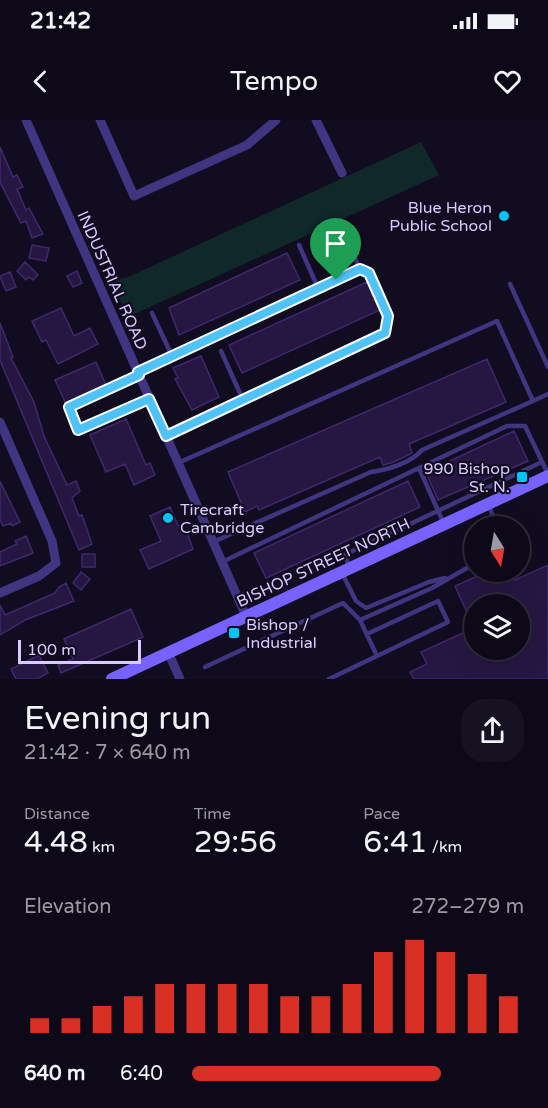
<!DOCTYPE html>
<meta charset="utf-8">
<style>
body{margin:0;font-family:"Varela Round",sans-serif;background:#171221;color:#f1f3f6;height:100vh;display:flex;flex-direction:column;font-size:22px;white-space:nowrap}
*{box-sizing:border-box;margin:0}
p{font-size:20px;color:#9b9aa2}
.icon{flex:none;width:33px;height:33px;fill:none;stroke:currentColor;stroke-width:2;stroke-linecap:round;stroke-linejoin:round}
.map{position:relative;height:559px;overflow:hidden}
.drawer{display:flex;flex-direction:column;background:#0e0918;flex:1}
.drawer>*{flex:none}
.needle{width:39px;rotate:169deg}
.buttons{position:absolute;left:464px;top:396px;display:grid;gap:12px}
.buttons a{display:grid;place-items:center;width:66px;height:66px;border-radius:50%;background:#0e0918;box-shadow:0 6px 24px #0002,0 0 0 2px #2e2a37;font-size:30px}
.scale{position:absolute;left:18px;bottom:15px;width:123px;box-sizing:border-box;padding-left:6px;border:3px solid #d7cbff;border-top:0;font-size:16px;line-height:21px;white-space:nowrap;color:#d7cbff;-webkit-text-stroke:4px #120c20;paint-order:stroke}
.pin{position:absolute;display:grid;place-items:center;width:51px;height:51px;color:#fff;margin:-62px -26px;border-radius:50% 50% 50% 0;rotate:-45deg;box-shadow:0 0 6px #0007}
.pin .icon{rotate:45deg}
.round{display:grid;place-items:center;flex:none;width:63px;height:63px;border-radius:24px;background:#171221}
.summary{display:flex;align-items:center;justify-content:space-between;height:102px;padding:0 24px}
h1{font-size:33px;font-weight:600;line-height:45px}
.metrics{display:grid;grid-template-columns:repeat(3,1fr);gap:9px;height:102px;padding:6px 24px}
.metrics div{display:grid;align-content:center}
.metrics b{font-size:30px;font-weight:600}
.metrics small{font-size:16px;font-weight:400}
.metrics p{font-size:16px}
.chart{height:168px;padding:12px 24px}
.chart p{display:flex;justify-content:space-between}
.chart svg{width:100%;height:108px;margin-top:6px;stroke:#d93025;stroke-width:6}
ul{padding:0 24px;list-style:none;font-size:20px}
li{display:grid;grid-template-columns:96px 72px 1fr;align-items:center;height:45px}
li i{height:15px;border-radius:8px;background:#d93025}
.status{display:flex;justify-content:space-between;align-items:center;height:42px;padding:0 30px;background:#0e0918;direction:ltr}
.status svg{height:16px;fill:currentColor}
header{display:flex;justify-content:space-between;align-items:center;height:78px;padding:0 24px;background:#0e0918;font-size:27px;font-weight:600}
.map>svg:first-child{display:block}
.green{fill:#0f282a}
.building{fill:#251742;stroke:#3e286f;stroke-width:1.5}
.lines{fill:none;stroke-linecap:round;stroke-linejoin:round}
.service{stroke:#403581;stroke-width:4.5}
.minor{stroke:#403581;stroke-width:9}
.secondary{stroke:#7762ff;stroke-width:12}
.route-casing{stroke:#fff;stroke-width:12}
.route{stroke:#4fc3f7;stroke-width:8}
.poi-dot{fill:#00c3f6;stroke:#120c20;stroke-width:2}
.labels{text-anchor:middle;stroke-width:4.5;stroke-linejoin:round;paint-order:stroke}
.poi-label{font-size:16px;fill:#d7cbff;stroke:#120c20;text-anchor:end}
.street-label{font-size:16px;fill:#d7cbff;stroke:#120c20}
</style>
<div class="status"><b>21:42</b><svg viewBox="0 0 49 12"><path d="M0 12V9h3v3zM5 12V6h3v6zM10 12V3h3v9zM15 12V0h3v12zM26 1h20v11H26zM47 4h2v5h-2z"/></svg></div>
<header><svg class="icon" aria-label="back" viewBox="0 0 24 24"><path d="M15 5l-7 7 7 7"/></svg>Tempo<svg class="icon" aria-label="heart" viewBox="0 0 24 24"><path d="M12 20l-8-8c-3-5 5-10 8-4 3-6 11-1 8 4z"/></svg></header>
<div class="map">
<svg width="548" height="559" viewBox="0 0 548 559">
<rect width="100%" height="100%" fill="#120c20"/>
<!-- green -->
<path class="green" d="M421,22L439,55L128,197L110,159L126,158Z"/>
<!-- building -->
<path class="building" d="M0,27L13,57L17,55L23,67L17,69L26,90L29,88L43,114L32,118L26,101L21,103L6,74L0,62Z
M32,125L49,128L46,141L29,138Z
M287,133L300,160L179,215L169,188Z
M25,142L38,155L33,160L29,157L26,160L17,151Z
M77,151L82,163L73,167L67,156Z
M10,152L16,167L6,171L0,156Z
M367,162L380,190L242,253L229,225Z
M61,188L74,216L90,208L98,224L58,244L46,220L42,222L32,201Z
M0,203L13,237L11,238L34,282L44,316L67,365L76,361L80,371L72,378L79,396L82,395L92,424L79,430L0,240Z
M201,236L219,277L192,290L175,259L178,258L173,248Z
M487,239L506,282L409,324L412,333L394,342L383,345L380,337L259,390L257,386L245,392L228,352Z
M96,242L106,265L66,284L55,260Z
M126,299L146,345L150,343L155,355L134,365L125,344L106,352L90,315Z
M514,311L528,341L438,380L426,352Z
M0,361L20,402L12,406L11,403L3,406L0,399Z
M408,361L420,387L266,458L254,433Z
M170,387L181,412L186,410L193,429L149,449L140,430L161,421L150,396Z
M26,416L33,433L0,446V432L17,424L15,421Z
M82,434H95V447H82Z
M548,445V559H414L410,552L427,544L421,532L474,508V530H519V484H474V508L455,466L486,452H511L515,460Z
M81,452L90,459L81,470L73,463Z
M66,463L74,481L25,500L0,515V485L5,495L55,473L59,467Z
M131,489L143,517L61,553L58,545L73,539L64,519Z
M39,535L48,553L37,559H16L11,549Z"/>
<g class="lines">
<!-- service -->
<path class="service" d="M317,117L336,160
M299,125L318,168
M510,164L548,247
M152,193L172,236
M221,231L243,280
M138,252L360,149L340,106
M139,255L69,287L78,310L149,279
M533,281L548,274
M166,316L385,213L388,197L369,153L360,149
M178,343L497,201L533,281L422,330C411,343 387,350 371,352L213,422
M419,348L444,404
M489,386L497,406
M222,442L507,306H525L548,354
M350,447L344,435L542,342
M342,453L356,481L366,488L429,462L445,458
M360,500L432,468L474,444
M205,547L343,483L360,500L377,536L448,502L438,481L367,514
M329,559L377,536"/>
<!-- minor -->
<path class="minor" d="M26,0L246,496
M100,0L134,76L247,25L276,0
M316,0L342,53
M0,302L52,421L56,443L39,456L0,473
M169,534L180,559"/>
<!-- secondary -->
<path class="secondary" d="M112,559L548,356"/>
</g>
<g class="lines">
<!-- route casing -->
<g class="route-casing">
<path id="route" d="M360,149L369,153L388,196L385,213L166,316L149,279L78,310L69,287L139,255L138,252Z"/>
</g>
<!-- route -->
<use href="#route" class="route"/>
</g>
<!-- markers -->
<g class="poi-dot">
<circle cx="504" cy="96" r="6"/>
<rect x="516" y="351" width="12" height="12" rx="3"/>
<circle cx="168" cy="398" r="6"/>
<rect x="228" y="507" width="12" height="12" rx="3"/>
</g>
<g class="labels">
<!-- poi labels -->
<g class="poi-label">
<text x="492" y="93">Blue Heron<tspan x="492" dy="18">Public School</tspan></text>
<text x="510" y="354">990 Bishop<tspan x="510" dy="18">St. N.</tspan></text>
<text x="180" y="395" text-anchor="start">Tirecraft<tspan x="180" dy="18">Cambridge</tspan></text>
<text x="246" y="510" text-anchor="start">Bishop /<tspan x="246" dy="18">Industrial</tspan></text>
</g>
<!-- street labels -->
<g class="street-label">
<text transform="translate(113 160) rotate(66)" y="6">INDUSTRIAL ROAD</text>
<text transform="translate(323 442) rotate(-25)" y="6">BISHOP STREET NORTH</text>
</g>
</g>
</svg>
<div class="buttons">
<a><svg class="needle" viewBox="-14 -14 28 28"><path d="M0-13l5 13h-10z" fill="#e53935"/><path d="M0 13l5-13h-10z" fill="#9b9aa2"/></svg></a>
<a><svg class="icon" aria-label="layers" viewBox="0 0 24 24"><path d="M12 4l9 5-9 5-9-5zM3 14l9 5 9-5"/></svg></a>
</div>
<div class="scale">100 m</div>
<div class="pin" style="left:336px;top:160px;background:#1e9e55"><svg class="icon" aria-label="arrive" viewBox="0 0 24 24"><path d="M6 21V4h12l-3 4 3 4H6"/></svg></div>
</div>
<section class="drawer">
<div class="summary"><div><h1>Evening run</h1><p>21:42 · 7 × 640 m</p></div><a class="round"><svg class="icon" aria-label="share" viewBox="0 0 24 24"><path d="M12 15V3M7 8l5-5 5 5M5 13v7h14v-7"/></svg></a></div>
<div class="metrics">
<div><p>Distance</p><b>4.48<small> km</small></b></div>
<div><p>Time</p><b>29:56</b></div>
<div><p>Pace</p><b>6:41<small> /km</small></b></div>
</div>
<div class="chart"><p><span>Elevation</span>272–279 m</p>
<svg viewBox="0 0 160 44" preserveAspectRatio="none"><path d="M5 44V38M15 44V38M25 44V33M35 44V29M45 44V24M55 44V24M65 44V24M75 44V24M85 44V29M95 44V29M105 44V24M115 44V11M125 44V6M135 44V11M145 44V20M155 44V29"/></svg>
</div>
<ul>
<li><b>640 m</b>6:40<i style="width:75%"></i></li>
</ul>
</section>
